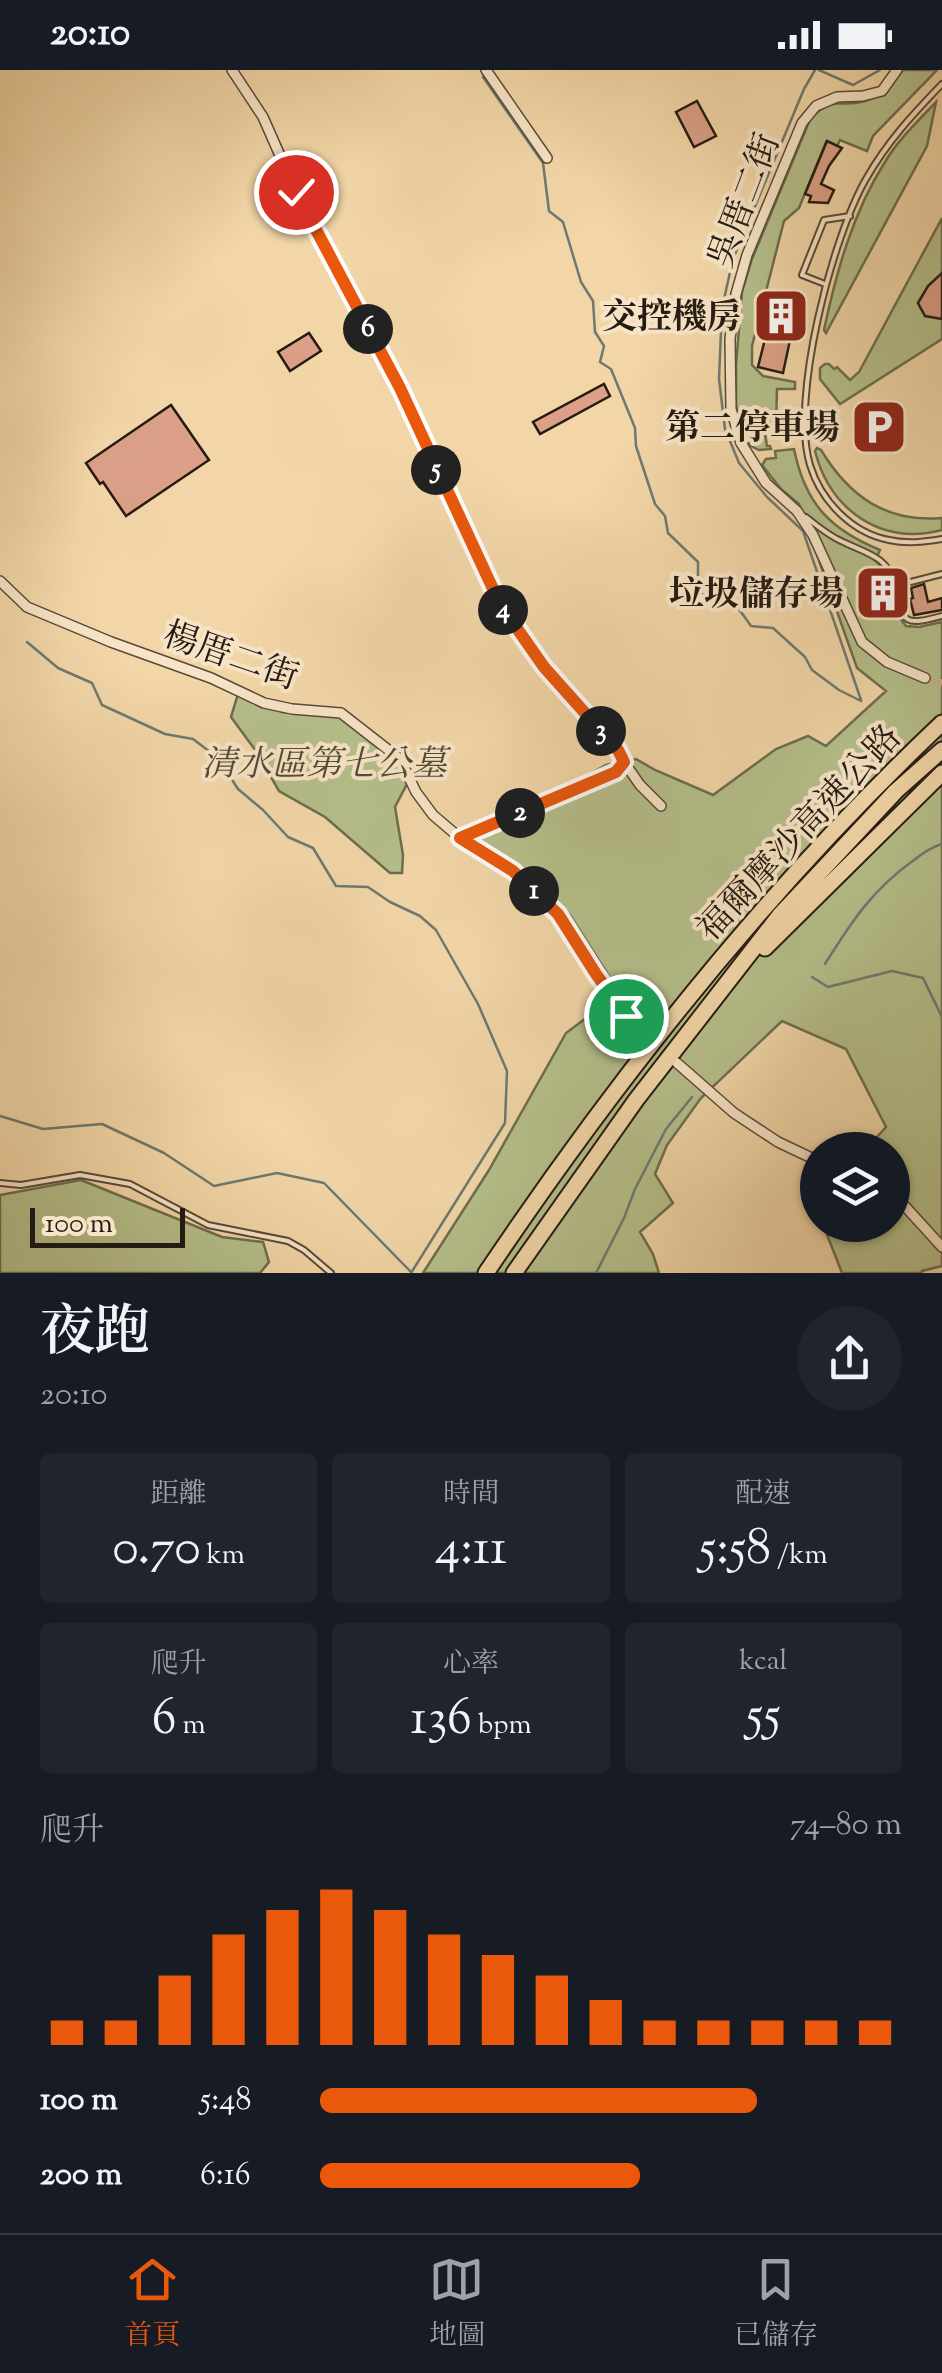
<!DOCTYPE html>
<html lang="zh-TW">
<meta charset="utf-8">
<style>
body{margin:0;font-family:"Sorts Mill Goudy","Noto Serif TC",serif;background:#20242c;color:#f1f3f6;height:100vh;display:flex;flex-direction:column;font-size:38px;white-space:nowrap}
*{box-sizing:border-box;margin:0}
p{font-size:32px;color:#9ea1a6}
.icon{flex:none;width:55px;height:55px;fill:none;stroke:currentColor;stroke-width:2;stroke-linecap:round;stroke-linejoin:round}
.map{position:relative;height:1203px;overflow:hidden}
.side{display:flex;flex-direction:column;background:#171b24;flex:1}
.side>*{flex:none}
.controls{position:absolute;left:800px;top:1062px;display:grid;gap:20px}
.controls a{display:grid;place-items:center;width:110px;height:110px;border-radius:50%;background:#171b24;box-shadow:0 2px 8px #0004;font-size:50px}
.scale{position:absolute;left:30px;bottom:25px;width:155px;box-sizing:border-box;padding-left:10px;border:5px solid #241b13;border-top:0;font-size:28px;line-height:35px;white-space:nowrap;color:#241b13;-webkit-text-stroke:8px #f7e4c6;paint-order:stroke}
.pin{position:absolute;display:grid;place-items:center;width:85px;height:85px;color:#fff;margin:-42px;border:5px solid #fff;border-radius:50%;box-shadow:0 2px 10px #0007}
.km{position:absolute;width:50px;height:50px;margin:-25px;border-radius:50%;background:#222;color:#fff;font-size:28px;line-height:50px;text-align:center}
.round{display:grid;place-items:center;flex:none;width:105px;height:105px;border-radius:52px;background:#20242c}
.summary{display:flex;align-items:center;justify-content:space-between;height:170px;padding:0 40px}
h1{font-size:55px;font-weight:600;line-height:75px}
.metrics{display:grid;grid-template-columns:repeat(3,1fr);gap:15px;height:170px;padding:10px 40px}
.metrics div{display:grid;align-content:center;border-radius:10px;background:#20242c;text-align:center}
.metrics b{font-size:50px;font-weight:600}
.metrics small{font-size:28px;font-weight:400}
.metrics p{font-size:28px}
.chart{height:280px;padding:20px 40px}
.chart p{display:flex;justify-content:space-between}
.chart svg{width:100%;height:180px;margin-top:10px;stroke:#ea580c;stroke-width:6}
ul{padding:0 40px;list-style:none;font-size:32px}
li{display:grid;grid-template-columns:160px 120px 1fr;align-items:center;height:75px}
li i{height:25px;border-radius:12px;background:#ea580c}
.status{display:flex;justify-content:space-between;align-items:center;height:70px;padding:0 50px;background:#171b24;direction:ltr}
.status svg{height:28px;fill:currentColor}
.tab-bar{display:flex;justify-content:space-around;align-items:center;height:140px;border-top:2px solid #363941;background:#171b24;font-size:28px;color:#9ea1a6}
.tab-bar a{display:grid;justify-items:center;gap:5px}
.tab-bar .on{color:#ea580c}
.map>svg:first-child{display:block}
.green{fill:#b5bf8b;stroke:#6c6d4f;stroke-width:2.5}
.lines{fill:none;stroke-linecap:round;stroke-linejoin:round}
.stream{stroke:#6d7971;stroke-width:2.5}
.building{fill:#dba087;stroke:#241b13;stroke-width:2.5}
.minor-tunnel{stroke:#c9b189;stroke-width:9;stroke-dasharray:9 4.5;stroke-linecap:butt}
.service-casing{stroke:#584a38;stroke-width:8}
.minor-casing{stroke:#584a38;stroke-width:12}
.motorway-casing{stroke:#241b13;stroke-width:19}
.service{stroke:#f7e4c6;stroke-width:4}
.minor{stroke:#f7e4c6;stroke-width:9}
.motorway{stroke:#f2d6a7;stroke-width:15}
.route-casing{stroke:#fff;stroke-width:20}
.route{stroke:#ea580c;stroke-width:12}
.labels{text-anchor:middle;stroke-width:8;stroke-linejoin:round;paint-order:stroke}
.street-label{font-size:35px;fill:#241b13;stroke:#f7e4c6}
.poi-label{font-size:35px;font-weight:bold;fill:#241b13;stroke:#f7e4c6;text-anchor:end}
.park-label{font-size:35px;font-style:italic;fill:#504c37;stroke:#f7e4c6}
</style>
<div class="status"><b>20:10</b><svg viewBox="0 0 49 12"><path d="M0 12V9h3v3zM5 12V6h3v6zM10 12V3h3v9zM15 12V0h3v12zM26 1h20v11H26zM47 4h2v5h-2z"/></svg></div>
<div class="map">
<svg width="942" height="1203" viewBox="0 0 942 1203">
<rect width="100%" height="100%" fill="#f2d6a7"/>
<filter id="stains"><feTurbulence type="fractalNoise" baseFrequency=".002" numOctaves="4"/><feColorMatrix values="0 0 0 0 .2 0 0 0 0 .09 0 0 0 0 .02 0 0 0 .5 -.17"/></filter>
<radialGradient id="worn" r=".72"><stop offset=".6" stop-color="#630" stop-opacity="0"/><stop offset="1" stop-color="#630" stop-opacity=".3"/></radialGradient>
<!-- green -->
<path class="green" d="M903,0H937L873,66L867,81L840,70L837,76L826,72L799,138L784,151L752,276V295L763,306L795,312V319H777L776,355L764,357L767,376H770L771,379L759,380L749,375L736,336V295L742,222L752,189L811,47C838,24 839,39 865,31C882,26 893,13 903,0Z
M936,32L927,76L826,263L824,260C836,203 853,142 885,92C898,70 918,51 936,32Z
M942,148V204L928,216L918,233L925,245L942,249V269L840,334L820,309V298L825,294H829L834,299L837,297L850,310L859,302Z
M817,378L821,380C849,426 886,453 942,448V460C881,476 830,440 815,381Z
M794,379C805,433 829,459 880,480L875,490L886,501L889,512L873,516L877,534L893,531L899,547L906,556L919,557L942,552V1196L922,1201V1203H842L826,1162L828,1155H892V1080H865L886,1057L846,979L782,951L701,1028L667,1075L655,1104L673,1133L640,1162L653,1184L659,1203H423L489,1100L566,963L613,928H623L570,845L519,800L474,769L606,695L636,689L655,700L713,725L776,679L808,666L826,676L886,621L857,598L799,434L781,419L762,395L766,389L776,388L775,381Z
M238,624L282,642L343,647L395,689L408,712L395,737L403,785L402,803H390L325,747L279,721L256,681L231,647Z
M81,1110L222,1167L263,1172L269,1192L260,1203H0V1125Z"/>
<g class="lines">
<!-- stream -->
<path class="stream" d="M815,0L804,19L733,189L722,238L719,309L725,359L739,393L767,427L803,461L861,630
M819,0L853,15L880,0
M483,7L543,93L549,141L563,152L581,212L593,231L595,262L604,276L600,292L611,299L635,358L636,376L655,434L665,446L668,463L698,492V523L736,535L751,556L773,558L805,587L812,600L839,620L861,631
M27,572L58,598L92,613L102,635L165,664L193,669L218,688L238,719L263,740L288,767L313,778L336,816L368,817L390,832L420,846L436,860L478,934L507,1001L505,1053L411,1203
M825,894C852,851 872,820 914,790C923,783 931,777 942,774
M812,907L828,917L892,901L923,908L942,947
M0,1046L43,1059L102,1054L164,1083L214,1116L277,1103L324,1113L410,1201
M596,1203L624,1148L635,1119L666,1059L692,1027"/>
</g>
<!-- building -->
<path class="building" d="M697,31L716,66L694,77L676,42Z
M827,71L842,78L829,96L821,114L834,120L828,133L809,132L811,126L805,124Z
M942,203V249L925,246L918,233L928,216Z
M772,222L799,228L783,303L758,297L766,265L762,264Z
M309,263L321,281L290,301L278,282Z
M604,314L610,326L540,364L533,352Z
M171,335L209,390L126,446L103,412L100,414L86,393Z
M924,514L928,532L942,528V540L914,545L910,529L913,528L911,518Z"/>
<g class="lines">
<!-- minor-tunnel -->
<path class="minor-tunnel" d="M925,608L942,614
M626,946L672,988"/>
<!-- service casing -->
<g class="service-casing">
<path id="service" d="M942,14C913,44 887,72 866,109C832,168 790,329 810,395C821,431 852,463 889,470C907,474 924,472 942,469
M825,214L802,205L824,150L850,146
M806,447C817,456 828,465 841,471C865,483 889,486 895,516L942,504
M895,516C904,554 903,556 942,546
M0,1113L21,1115L80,1105L130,1114L208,1155L288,1171L304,1180L331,1203"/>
</g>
<!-- minor casing -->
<g class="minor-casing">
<path id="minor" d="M232,0L263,47L296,122L400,318L500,535L544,597L618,680L624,692L617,702L460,768
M486,0L547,88
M897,0L882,21L863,26L837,27L816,36L802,53L747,185L736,224L730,269L731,339L741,373L766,413L797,441L813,465L862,572L887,592L925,608
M0,511L27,537L111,572L211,608L264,633L292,639L341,643L400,689L416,722L433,745L460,768L513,801L559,844L596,904L626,946
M624,692L640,715L661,736
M677,993L734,1043L778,1072L818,1091
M892,1122L942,1177"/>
</g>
<!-- motorway casing -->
<g class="motorway-casing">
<path id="motorway" d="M765,878L942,703
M486,1203C619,1005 768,817 942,653
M514,1203L636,1030L779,846L896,721L942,680"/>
</g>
<!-- service -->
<use href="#service" class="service"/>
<!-- minor -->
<use href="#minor" class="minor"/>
<!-- motorway -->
<use href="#motorway" class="motorway"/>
</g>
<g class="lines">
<!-- route casing -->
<g class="route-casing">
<path id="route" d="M296,122L400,318L500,534L544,597L618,680L624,692L616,702L460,768L513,801L558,844L596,904L626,946"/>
</g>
<!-- route -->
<use href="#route" class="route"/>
</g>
<!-- icons -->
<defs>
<g id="building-square" transform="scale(2.875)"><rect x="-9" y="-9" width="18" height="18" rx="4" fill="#8f2418" stroke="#f7e4c6"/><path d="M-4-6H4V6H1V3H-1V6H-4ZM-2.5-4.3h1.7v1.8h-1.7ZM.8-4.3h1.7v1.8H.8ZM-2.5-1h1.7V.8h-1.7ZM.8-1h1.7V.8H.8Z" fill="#fff"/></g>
<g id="parking-square" transform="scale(2.875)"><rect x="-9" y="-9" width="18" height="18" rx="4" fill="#8f2418" stroke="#f7e4c6"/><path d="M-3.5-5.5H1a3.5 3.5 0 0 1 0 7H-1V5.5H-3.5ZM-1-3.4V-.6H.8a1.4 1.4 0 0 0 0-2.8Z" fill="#fff"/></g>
</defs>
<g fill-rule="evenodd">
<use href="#building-square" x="781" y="246"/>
<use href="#parking-square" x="879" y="357"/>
<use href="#building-square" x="883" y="523"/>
</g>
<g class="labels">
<!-- street labels -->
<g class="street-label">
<text transform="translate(743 130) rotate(-69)" y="12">吳厝二街</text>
<text transform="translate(231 585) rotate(19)" y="12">楊厝二街</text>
<text transform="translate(798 762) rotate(-47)" y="12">福爾摩沙高速公路</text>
</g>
<!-- poi labels -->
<g class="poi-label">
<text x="742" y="258">交控機房</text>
<text x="840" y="369">第二停車場</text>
<text x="844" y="535">垃圾儲存場</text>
</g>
<!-- park labels -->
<g class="park-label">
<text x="324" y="705">清水區第七公墓</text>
</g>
</g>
<rect width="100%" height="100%" filter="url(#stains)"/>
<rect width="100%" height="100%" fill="url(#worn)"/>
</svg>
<div class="controls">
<a><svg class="icon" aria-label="layers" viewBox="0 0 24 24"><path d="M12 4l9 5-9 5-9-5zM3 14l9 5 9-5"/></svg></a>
</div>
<div class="scale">100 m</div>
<div class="pin" style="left:626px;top:946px;background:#1e9e55"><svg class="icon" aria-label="arrive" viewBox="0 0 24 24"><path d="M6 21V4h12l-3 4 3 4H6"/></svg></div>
<div class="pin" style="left:296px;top:122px;background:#d93025"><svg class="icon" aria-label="check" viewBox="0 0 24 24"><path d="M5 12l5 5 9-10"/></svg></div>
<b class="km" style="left:534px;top:821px">1</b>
<b class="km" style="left:520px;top:743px">2</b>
<b class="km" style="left:601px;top:661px">3</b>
<b class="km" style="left:503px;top:540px">4</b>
<b class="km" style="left:436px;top:400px">5</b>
<b class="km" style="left:368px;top:259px">6</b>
</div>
<section class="side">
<div class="summary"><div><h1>夜跑</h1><p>20:10</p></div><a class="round"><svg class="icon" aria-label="share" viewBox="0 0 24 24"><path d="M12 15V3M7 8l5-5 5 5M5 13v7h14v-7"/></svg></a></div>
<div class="metrics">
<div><p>距離</p><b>0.70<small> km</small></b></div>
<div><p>時間</p><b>4:11</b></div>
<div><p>配速</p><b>5:58<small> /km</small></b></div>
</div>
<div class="metrics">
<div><p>爬升</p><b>6<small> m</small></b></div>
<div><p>心率</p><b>136<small> bpm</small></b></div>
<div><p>kcal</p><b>55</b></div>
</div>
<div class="chart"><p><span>爬升</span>74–80 m</p>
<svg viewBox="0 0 160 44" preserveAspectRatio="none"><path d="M5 44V38M15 44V38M25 44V27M35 44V17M45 44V11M55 44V6M65 44V11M75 44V17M85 44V22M95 44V27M105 44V33M115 44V38M125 44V38M135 44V38M145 44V38M155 44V38"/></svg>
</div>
<ul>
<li><b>100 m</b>5:48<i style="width:75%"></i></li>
<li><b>200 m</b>6:16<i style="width:55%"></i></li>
</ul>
</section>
<nav class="tab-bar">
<a class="on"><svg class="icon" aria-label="home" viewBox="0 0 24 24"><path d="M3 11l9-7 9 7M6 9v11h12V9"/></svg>首頁</a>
<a><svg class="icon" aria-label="map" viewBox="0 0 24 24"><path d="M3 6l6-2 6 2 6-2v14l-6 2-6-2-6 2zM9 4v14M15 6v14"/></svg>地圖</a>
<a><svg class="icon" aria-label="saved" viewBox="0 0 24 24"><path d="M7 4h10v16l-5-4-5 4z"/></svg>已儲存</a>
</nav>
